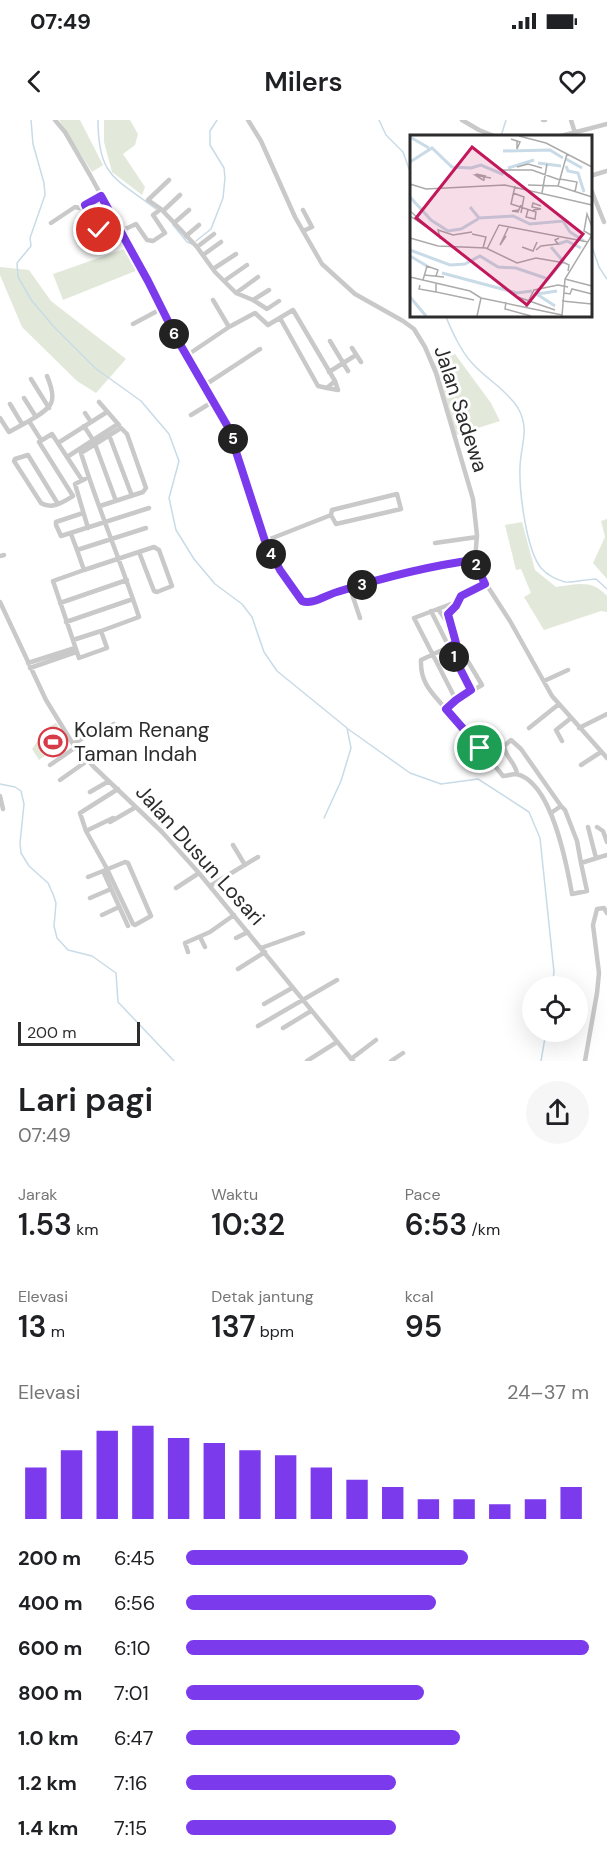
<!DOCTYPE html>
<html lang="id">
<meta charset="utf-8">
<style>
body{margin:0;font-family:"DM Sans",sans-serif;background:#f6f6f6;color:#202124;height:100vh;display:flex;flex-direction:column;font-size:22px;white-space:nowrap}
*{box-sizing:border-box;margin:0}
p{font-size:20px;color:#757577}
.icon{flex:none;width:33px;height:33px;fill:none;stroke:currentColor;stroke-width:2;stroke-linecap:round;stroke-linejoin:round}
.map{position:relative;height:941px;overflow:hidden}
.drawer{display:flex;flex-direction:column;background:#fff;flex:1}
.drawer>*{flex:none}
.fabs{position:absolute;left:522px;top:856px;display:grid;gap:12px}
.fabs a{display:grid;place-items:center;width:66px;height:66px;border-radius:50%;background:#fff;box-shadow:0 6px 24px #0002;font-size:30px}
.scale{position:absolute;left:18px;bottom:15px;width:122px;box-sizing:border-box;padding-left:6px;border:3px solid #2c2c2c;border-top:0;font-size:16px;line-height:21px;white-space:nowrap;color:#2c2c2c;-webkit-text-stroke:4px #fff;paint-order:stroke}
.pin{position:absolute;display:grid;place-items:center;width:51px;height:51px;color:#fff;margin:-26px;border:3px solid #fff;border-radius:50%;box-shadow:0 2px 6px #0007}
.km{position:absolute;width:30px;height:30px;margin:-15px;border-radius:50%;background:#222;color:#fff;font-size:16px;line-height:30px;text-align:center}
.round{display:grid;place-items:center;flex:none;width:63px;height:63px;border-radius:32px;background:#f6f6f6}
.head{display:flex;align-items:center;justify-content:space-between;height:102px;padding:0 18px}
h1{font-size:33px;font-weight:600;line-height:45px}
.figures{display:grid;grid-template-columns:repeat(3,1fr);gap:9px;height:102px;padding:6px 18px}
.figures div{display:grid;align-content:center}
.figures b{font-size:30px;font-weight:600}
.figures small{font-size:16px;font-weight:400}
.figures p{font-size:16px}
.chart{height:168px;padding:12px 18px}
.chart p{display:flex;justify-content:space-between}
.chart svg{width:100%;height:108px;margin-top:6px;stroke:#7c3aed;stroke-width:6}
ul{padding:0 18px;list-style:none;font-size:20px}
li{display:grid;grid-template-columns:96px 72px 1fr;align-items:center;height:45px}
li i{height:15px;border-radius:8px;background:#7c3aed}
.status{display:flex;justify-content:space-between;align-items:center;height:42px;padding:0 30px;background:#fff;direction:ltr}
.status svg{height:16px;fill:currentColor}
header{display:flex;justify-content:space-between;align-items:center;height:78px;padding:0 18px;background:#fff;font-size:27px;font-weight:600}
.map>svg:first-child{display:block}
.green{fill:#e2e9da}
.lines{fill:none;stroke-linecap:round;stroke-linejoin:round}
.stream{stroke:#c8dbe7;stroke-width:1.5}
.minor{stroke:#c9c9c9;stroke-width:4.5}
.route-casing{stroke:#fff;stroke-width:12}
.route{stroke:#7c3aed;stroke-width:8}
.labels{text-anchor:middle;stroke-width:6;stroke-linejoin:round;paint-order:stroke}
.street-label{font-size:21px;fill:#2c2c2c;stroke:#fff}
.poi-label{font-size:21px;fill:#2c2c2c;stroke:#fff;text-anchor:start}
.inset-river{fill:none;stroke:#c8dbe7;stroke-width:3}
.inset-road{fill:none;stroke:#ababab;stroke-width:1.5}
.view{fill:#c2185b;fill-opacity:0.15;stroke:#c2185b;stroke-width:3}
.inset-edge{fill:none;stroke:#2c2c2c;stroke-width:3}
</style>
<div class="status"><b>07:49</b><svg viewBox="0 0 49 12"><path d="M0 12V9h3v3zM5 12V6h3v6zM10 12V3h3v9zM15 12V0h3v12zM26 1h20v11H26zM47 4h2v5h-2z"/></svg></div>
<header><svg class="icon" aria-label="back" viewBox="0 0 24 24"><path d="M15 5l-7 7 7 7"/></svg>Milers<svg class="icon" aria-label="heart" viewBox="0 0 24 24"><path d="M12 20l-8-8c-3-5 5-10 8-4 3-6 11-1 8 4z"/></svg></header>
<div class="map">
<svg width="607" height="941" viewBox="0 0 607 941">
<rect width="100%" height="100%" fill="#fff"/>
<!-- green -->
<path class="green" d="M59,0H80L103,45L92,52Z
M104,0H130L138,14L135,25L123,34L145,67L142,75L112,52L104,22Z
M127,128L138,150L63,180L53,154Z
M0,147L29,150L51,181L126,239L96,273L77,261L22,207L0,155Z
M455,234L491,283L500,301L456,315L434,243Z
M607,399V459L593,443L605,417L601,401Z
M522,402L535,450L556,467C577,464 592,459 607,476V492L601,491L544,510L524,477L531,473L521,449L516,450L505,405Z
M56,603L67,620L39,640L32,629L36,623L54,614L49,607Z"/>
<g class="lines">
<!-- stream -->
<path class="stream" d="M31,0L33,24L44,63L45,75L30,118L31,126L17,143L18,157L32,181L54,207L95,248L141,281L169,314L179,341L169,378L176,410L194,439L215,464L242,484L252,497L264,532L277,551L347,608L351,628L341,661L324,698
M98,0C98,58 116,58 156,89
M379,0L386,15L403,32L412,57
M501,16L506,0
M173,105L187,122L192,124
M196,121L211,109L223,78L225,58L224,48L210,25V11L217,0
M590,121L599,147L607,159
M445,195C452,211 460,230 472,243C486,259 506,269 518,288C530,309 521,324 520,346C519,371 526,429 541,448C548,456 556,459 565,462C571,463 588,459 596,459L607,469
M348,609L410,653L441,664L478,659L529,692L540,718L554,852L552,867
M0,664L15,667L21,671L24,684L20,723L21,733L29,746L48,763L53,774L56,783L54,806L57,818L68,830L92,836L116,853L118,882L174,941
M541,941L546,912"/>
<!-- minor -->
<path class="minor" d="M55,0L65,12L90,55L148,161L176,219L228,307L262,413L280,450L299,479L304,482L309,483C362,463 418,447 475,440
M248,0L261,21L295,97L322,144L355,174L403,201L414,209L425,227L436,253L473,379L477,415L475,440L477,450L510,501L552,576L607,638
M462,0L479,10L494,16
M543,0H545
M571,0L576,16
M561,16L607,4
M590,56L607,51
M590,67L604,102
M85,85L99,110
M161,89L148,80L169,60
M163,91L180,75
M51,103L75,87L80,88L101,76
M174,103L189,90
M121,111L136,104L147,120L153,121L165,113L153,95L161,89L197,127L215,152L236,173L253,180L267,189L279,181
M303,111L312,107L303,90
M186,116L199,105
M197,127L214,114
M203,135L221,122
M213,149L236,134
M224,161L247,145
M236,173L258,157
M253,180L269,170
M133,204L161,189
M229,207L255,193L268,205L293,190L335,261L327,268L318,266L280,198
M330,221L348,251
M352,228L361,242
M186,236L229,207L213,180
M329,252L356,235
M31,259L49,288
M205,265L260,229
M327,268L338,270L335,261
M24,278L36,297
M99,282L119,305
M10,284L22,304
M85,293L91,302
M191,295L214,281
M0,298L9,312L29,301L41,320
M29,301C53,287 58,282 47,256
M84,306L93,320
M109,315L132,376
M58,323L107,292
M95,324L116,381
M67,337L118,304
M85,359L75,364L88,408
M58,384L28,335L15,339L14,341L41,383C52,390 63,382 73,376L39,322L52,314L82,360
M100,386L143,372L146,368L127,314L121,308L81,333C98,388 121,442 139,497L101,511L107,528L79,538L53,461L84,450L77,430L146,408
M83,393L56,402V405L61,416L149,388
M71,414L77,430
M265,421L331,395L336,404L401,389L397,374L332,390L331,395
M435,423L477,417
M0,436L4,435
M84,450L154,427L159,430L172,466L157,472L154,471L139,432
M350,468L360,498
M0,482L46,580L73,624L94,647L162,712L199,753L353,941
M60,483L127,460
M438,489L450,506
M431,491L471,571
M66,502L133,479
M73,520L101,511
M457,523L421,540C420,563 432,573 446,589L456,580L482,565L457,523L448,494L459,481L487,466
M28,543L75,528
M30,548L76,532
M544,561L568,550
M456,580L414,498L459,481L461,476L485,464
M446,589L470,615L503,656C507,656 512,654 516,654C552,661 567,746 572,774L587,771L581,743L607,735
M529,608L559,584
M579,608L607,594
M562,621L556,610L571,598
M73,624L93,612L114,604
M50,645L76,627
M581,645L601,632
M517,654C516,643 505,637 504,626L511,620L521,629L561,686
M60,660L87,641
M90,672L109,661
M0,676L3,689
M551,693L561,686L565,690L577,721L581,743
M113,698L86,711L80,693L118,669
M110,702L136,687
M588,707L596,738
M597,707L603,711L607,722
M86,711L106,747L107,749L133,804L135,805L151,796L128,743L125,742L103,751L128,806
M233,725L245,745
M88,757L103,751
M210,766L258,737
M176,768L199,753
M90,778L111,769
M102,795L119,787
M200,817L205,827
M236,818L248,812
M261,828L303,813
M188,832L185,823L210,812L234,795
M238,849L265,832
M264,884L292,868
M258,906L337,860
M283,908L311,891
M351,939L376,920
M307,941L337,922
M391,941L403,933
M585,941L597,873L599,853L593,805L597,789L604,788L607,793"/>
</g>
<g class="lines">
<!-- route casing -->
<g class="route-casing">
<path id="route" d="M99,110L85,85L101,76L148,161L177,219L228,307L265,421L280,450L302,481C312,485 326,475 337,472C382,458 428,446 474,440L485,464L461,476L456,486L448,494L456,523L449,527L471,570L456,580L446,589L480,628"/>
</g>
<!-- route -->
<use href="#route" class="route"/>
</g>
<!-- icons -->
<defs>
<g id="stadium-ring" transform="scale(1.5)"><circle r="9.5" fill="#fff" stroke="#d63b47" stroke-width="1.5"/><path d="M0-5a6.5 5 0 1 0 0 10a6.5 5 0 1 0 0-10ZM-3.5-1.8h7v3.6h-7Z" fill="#d63b47"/></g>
</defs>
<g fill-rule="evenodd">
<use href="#stadium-ring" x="53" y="622"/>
</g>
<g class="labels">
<!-- street labels -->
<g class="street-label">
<text transform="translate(461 289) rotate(72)" y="7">Jalan Sadewa</text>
<text transform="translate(200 735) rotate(48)" y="7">Jalan Dusun Losari</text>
</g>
<!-- poi labels -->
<g class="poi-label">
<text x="74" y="617">Kolam Renang<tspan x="74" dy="24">Taman Indah</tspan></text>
</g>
</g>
<!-- overview -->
<g transform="translate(410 15)">
<rect width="182" height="182" fill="#fff"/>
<path class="inset-river" d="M0,2L19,13M93,16L140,15L153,23M156,24L172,33M0,27L22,13L42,32L61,33L71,30L92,39L95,36M128,28L151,31M156,31L158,36L168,38L174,57M98,33L124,25M0,62L21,85L38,96L51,94L68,84M60,72L69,83L103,81L120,89L153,86L160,97L174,106M148,109L157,106L171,113M0,115L40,130L55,129L70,121L88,132L106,133L138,144L153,126L141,112M0,121L17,131M32,138L107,158L122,156M125,158L145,171M127,159L147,156M0,162L16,181"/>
<path class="inset-road" d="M109,1L136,8L182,32M101,4L110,7L107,14V6M107,32L118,29L132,33M91,35H122L150,45M66,39L75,41L74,42V45H73L65,40H66L74,42H75L81,43M150,44L167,47L165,57M0,49L16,54L95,50L182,70M118,50L148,51L182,62M105,51L101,69L126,77L125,84L116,82L118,75M148,51L157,19M103,58L114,62L111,78M132,58L137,29M109,75L102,76L108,77L110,72L111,70M123,75L131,74L122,72L123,68L131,71M0,76L24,97L0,81M62,99L76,102L73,113M181,100L174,96L177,79L182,92M96,101L90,110L99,91M0,103L28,111L76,113L107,128L126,123L155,128L159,130L158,136M34,104L30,103L28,95L43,100L62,97M112,112L123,116L127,107M77,114L89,90L178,107M126,115L131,111L148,109L145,105L149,103M14,140L34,142M0,142L60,156L71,163M155,144L182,151M13,145L17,131L28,135L26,141M26,148V157L64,165M10,150L9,154L26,157M154,158L160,159L162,154L182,159M105,161L145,175M71,163L152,180M152,166L182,169M96,167L95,174L121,181M115,173L124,155L148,150L158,152M67,181L71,163M152,181L155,144L182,100"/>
<path class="view" d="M62,12L173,99L117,170L6,83Z"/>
<rect width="182" height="182" class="inset-edge"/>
</g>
</svg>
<div class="fabs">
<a><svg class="icon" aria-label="locate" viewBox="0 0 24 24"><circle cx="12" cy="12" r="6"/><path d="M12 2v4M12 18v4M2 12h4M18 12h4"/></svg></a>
</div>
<div class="scale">200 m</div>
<div class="pin" style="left:480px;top:628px;background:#1e9e55"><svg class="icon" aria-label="arrive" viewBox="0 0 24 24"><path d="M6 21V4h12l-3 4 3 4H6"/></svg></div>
<div class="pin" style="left:99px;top:110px;background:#d93025"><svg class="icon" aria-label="check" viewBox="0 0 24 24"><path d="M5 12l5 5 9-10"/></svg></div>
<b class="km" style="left:454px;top:537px">1</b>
<b class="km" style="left:476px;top:445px">2</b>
<b class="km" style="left:362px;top:465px">3</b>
<b class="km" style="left:271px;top:434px">4</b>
<b class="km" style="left:233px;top:319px">5</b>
<b class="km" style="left:174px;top:214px">6</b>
</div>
<section class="drawer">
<div class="head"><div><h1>Lari pagi</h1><p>07:49</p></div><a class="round"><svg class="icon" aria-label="share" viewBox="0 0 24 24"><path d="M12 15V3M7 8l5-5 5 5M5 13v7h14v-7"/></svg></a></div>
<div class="figures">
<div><p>Jarak</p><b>1.53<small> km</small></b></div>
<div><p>Waktu</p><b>10:32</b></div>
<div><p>Pace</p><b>6:53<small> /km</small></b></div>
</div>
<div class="figures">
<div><p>Elevasi</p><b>13<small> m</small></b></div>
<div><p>Detak jantung</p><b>137<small> bpm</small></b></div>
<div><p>kcal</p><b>95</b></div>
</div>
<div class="chart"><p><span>Elevasi</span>24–37 m</p>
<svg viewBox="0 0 160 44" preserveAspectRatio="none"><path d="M5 44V23M15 44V16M25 44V8M35 44V6M45 44V11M55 44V13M65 44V16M75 44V18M85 44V23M95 44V28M105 44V31M115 44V36M125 44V36M135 44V38M145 44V36M155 44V31"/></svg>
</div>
<ul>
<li><b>200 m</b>6:45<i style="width:70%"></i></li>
<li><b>400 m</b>6:56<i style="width:62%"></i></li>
<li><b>600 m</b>6:10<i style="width:100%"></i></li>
<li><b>800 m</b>7:01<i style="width:59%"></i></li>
<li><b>1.0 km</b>6:47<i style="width:68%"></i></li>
<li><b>1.2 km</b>7:16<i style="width:52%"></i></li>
<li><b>1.4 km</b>7:15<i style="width:52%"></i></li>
</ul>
</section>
